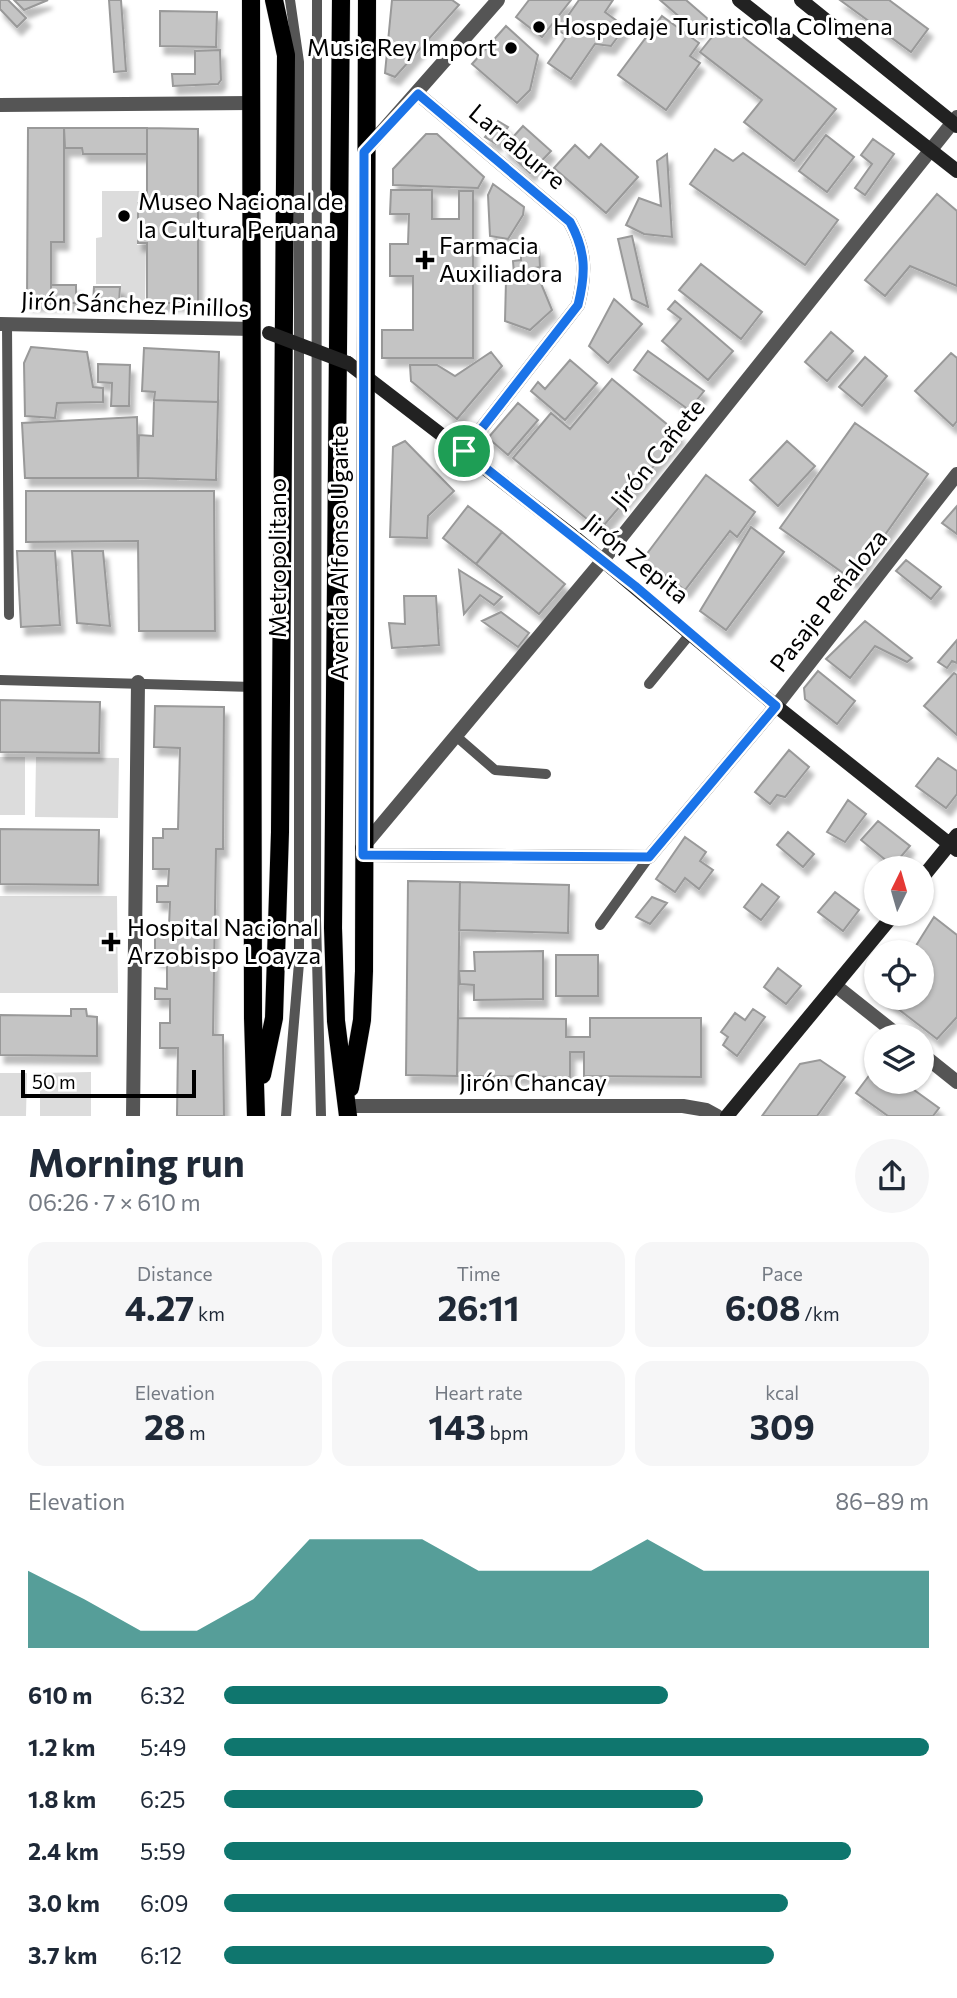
<!DOCTYPE html>
<meta charset="utf-8">
<style>
body{margin:0;font-family:Commissioner,sans-serif;background:#f6f6f7;color:#1f2937;height:100vh;display:flex;flex-direction:column;font-size:26px;white-space:nowrap}
*{box-sizing:border-box;margin:0}
p{font-size:23px;color:#747a83}
.icon{flex:none;width:38px;height:38px;fill:none;stroke:currentColor;stroke-width:2;stroke-linecap:round;stroke-linejoin:round}
.map{position:relative;height:1116px;overflow:hidden}
.drawer{display:flex;flex-direction:column;background:#fff;flex:1}
.drawer>*{flex:none}
.needle{width:46px;rotate:5deg}
.fabs{position:absolute;left:864px;top:856px;display:grid;gap:14px}
.fabs a{display:grid;place-items:center;width:70px;height:70px;border-radius:50%;background:#fff;box-shadow:0 2px 5px #0004;font-size:35px}
.scale{position:absolute;left:21px;bottom:18px;width:175px;box-sizing:border-box;padding-left:7px;border:4px solid #000;border-top:0;font-size:19px;line-height:24px;white-space:nowrap;color:#000;-webkit-text-stroke:5px #fff;paint-order:stroke}
.pin{position:absolute;display:grid;place-items:center;width:60px;height:60px;color:#fff;margin:-30px;border:4px solid #fff;border-radius:50%;box-shadow:0 2px 7px #0007}
.round{display:grid;place-items:center;flex:none;width:74px;height:74px;border-radius:37px;background:#f6f6f7}
.overview{display:flex;align-items:center;justify-content:space-between;height:119px;padding:0 28px}
h1{font-size:38px;font-weight:700;line-height:52px}
.metrics{display:grid;grid-template-columns:repeat(3,1fr);gap:10px;height:119px;padding:7px 28px}
.metrics div{display:grid;align-content:center;border-radius:18px;background:#f6f6f7;text-align:center}
.metrics b{font-size:35px;font-weight:700}
.metrics small{font-size:19px;font-weight:400}
.metrics p{font-size:19px}
.chart{height:196px;padding:14px 28px}
.chart p{display:flex;justify-content:space-between}
.chart svg{width:100%;height:126px;margin-top:7px;fill:#0f766e;opacity:.7}
ul{padding:0 28px;list-style:none;font-size:23px}
li{display:grid;grid-template-columns:112px 84px 1fr;align-items:center;height:52px}
li i{height:18px;border-radius:9px;background:#0f766e}
.map>svg:first-child{display:block}
.green{fill:#dcdcdc}
.building{fill:#c4c4c4;stroke:#999;stroke-width:2;filter:url(#shadow)}
.lines{fill:none;stroke-linecap:round;stroke-linejoin:round}
.primary-casing{stroke:#dbdbdb;stroke-width:19}
.lane{stroke:#555;stroke-width:10}
.street{stroke:#555;stroke-width:14}
.secondary{stroke:#222;stroke-width:14}
.primary{stroke:#000;stroke-width:18}
.secondary-bridge{stroke:#222;stroke-width:14}
.route-casing{stroke:#fff;stroke-width:14}
.route{stroke:#1a73e8;stroke-width:9}
.poi-dot{fill:#000;stroke:#fff;stroke-width:2.5}
.labels{text-anchor:middle;stroke-width:6;stroke-linejoin:round;paint-order:stroke}
.poi-label{font-size:24px;fill:#000;stroke:#fff;text-anchor:start}
.street-label{font-size:24px;fill:#000;stroke:#fff}
</style>
<div class="map">
<svg width="957" height="1116" viewBox="0 0 957 1116">
<defs>
<filter id="shadow"><feDropShadow dx="4.5" dy="8" stdDeviation="2" flood-color="#0004"/></filter>
</defs>
<rect width="100%" height="100%" fill="#fff"/>
<!-- green -->
<path class="green" d="M102,191H146V202H138L137,245H146L145,301H121V284H96V238L102,237Z
M0,757H25V815H0Z
M36,757L119,758L118,818L35,817Z
M0,896H117L118,993H0Z
M91,1072V1116H40V1073Z
M0,1073H27L26,1116H0Z"/>
<!-- building -->
<path class="building" d="M0,0H8L26,18L17,27L0,9Z
M14,0H48L24,10Z
M109,0H121L126,71L114,72Z
M392,0H452L459,5L395,77L385,73Z
M529,0H571L542,37L516,17Z
M579,0H613L605,12L625,27L611,46L595,44L571,79L548,63L567,36L558,30Z
M660,0H686L708,19L697,32Z
M840,0H889L928,29L911,52Z
M160,11L217,12L216,47L160,46Z
M662,16L699,43L690,56L700,63L666,110L618,75Z
M724,22L836,109L794,161L744,122L762,100L700,52Z
M506,26L538,55L530,90L517,103L472,64Z
M220,50L221,80L218,84L173,86L172,74H195V51Z
M498,121L508,127L496,144L485,137Z
M523,126L551,151L530,173L503,148Z
M28,128H64V242H51V303H27Z
M64,128H147V154H83L82,148H65Z
M147,128L198,129V303H147V243H138V203H147Z
M426,134H437L484,177L478,188L393,185V169Z
M826,135L854,157L827,192L799,171Z
M873,139L894,154L865,195L855,188L872,164L861,155Z
M601,144L638,177L606,213L554,168L575,145L589,158Z
M715,149L733,161L743,153L838,220L805,265L690,184Z
M667,154L672,237L644,234L626,225L639,198L661,206L657,161Z
M493,184L524,207L523,215L508,239L490,236L488,195Z
M391,190H432V219H459V191H473V358H382V330H413V276H390V244H408L409,214H390Z
M937,194L957,211V286L910,266L885,296L865,280Z
M632,236L648,307L632,299L618,239Z
M539,247L540,267L534,268V272L514,274L513,261L521,260V254L532,253L531,248Z
M701,264L762,312L741,339L679,290Z
M506,280L540,281L552,310L530,330L505,321Z
M51,285H76V303H51Z
M94,287H120L119,303H93Z
M614,299L642,324L608,363L589,346Z
M675,301L733,351L708,380L662,341L681,319L668,309Z
M831,332L853,351L827,381L805,362Z
M31,347L87,352L93,387L103,388V402L57,403L55,418L25,416L24,363Z
M144,348L219,352L218,402L154,400L155,392L142,391Z
M648,351L704,391L689,410L634,370Z
M491,352L502,366L457,419L411,381L410,365H437L455,376Z
M951,353L957,358V421L953,426L915,391Z
M865,357L887,376L862,406L839,387Z
M570,360L597,383L565,420L531,391L538,382L545,389Z
M98,364L130,365L129,406H111L112,383L98,382Z
M612,379L680,435L605,524H593L513,458L551,413L570,429Z
M154,400L218,402L216,480L138,478L139,435L153,436Z
M518,403L538,420L508,455L488,438Z
M137,417L138,478H25L22,423Z
M855,423L928,474L853,580L780,528Z
M405,441L454,491L428,516L427,538L390,537L393,447Z
M787,441L815,466L778,506L750,480Z
M706,475L755,512L737,537L730,531L685,590L643,559Z
M26,491H214L215,631H139L138,541L26,542Z
M468,506L502,532L476,564L443,538Z
M957,506V534L942,523Z
M751,527L784,552L726,630L700,611Z
M502,532L565,584L539,614L476,564Z
M17,551H55L60,625L21,627Z
M72,551H103L110,626L77,623Z
M906,560L941,587L931,599L896,571Z
M459,570L502,597L494,605L480,595L464,614Z
M404,596H436L439,645L392,648L389,623L405,624Z
M501,612L529,633L518,647L482,621Z
M865,621L912,658L907,662L875,646L850,678L826,659Z
M957,640V663L952,661L947,668L938,662Z
M818,671L855,701L837,724L805,699L804,688Z
M954,673L957,675V735L924,706Z
M0,700L100,702L99,753L0,752Z
M155,706L224,707L223,849H216L213,1035H223L224,1116H177L178,1048H160V1023H170V999H155V988L167,989V960L155,959V926H169L170,902H157V886H168L169,869H153V838H163V829H178L180,748L154,747Z
M789,750L809,767L785,797L777,795L770,804L755,792Z
M938,758L957,771V794L946,808L916,786Z
M848,800L866,814L845,842L827,832Z
M878,821L910,846L893,866L861,840Z
M0,829L99,830L98,885L0,884Z
M788,832L814,854L803,867L777,845Z
M685,837L706,852L700,861L713,870L699,889L685,878L675,892L656,879Z
M408,881L460,882L457,1076L406,1075Z
M460,882L569,885L568,933L459,930Z
M762,884L779,897L761,920L744,907Z
M835,892L859,910L843,931L818,912Z
M652,897L667,903L650,924L636,917Z
M934,917L957,935V1017L937,1039L884,998H922V952H912Z
M543,951V999L474,1000V985L460,984L459,971H475L474,952Z
M556,955H598V996H556Z
M778,968L801,986L786,1004L764,987Z
M71,1009H86L87,1016L97,1017V1056L0,1055V1015L71,1016Z
M753,1009L765,1017L737,1056L723,1045L728,1037L721,1032L735,1013L745,1020Z
M458,1018L566,1019V1037H590V1018H701V1077L584,1076V1052H570V1077L457,1076Z
M820,1060L845,1077L817,1116H762L800,1064Z
M877,1065V1082H903L939,1108L933,1116H888L856,1093Z"/>
<g class="lines">
<!-- primary casing -->
<g class="primary-casing">
<path id="primary" d="M251,0L253,1018L256,1116
M341,0L333,928L336,1021L348,1116
M262,1075L274,1018L280,832L286,55L274,0
M350,1088L362,1020L364,971L367,0"/>
</g>
<!-- lane -->
<path class="lane" d="M317,0L316,920L321,1116
M7,324L9,615
M0,680L253,687
M649,684L691,633
M457,737L495,770L546,774
M600,925L649,857
M286,1116L299,963V62L290,0"/>
<!-- street -->
<path class="street" d="M418,94L570,222C586,251 586,273 578,305L464,451
M0,105L252,103
M364,152L498,0
M0,324L253,329
M362,848L603,560L957,117
M363,855L649,857L776,706L957,474
M836,986L899,1036
M922,1054L957,1082
M348,1106H683L706,1110L717,1116
M133,1116L138,682"/>
<!-- secondary -->
<path class="secondary" d="M739,0L957,171
M801,0L957,126
M348,363L577,539L776,706L957,850
M922,878L957,835
M727,1116L894,914"/>
<!-- primary -->
<use href="#primary" class="primary"/>
<!-- secondary-bridge -->
<path class="secondary-bridge" d="M269,333L348,363"/>
</g>
<g class="lines">
<!-- route casing -->
<g class="route-casing">
<path id="route" d="M418,94L570,222C586,251 586,273 578,305L464,451L635,586L776,706L649,857L363,855L364,152Z"/>
</g>
<!-- route -->
<use href="#route" class="route"/>
</g>
<!-- markers -->
<g class="poi-dot">
<circle cx="539" cy="27" r="7"/>
<circle cx="511" cy="48" r="7"/>
<circle cx="124" cy="216" r="7"/>
<path d="M421.5 249.5h7v7h7v7h-7v7h-7v-7h-7v-7h7z"/>
<path d="M107.5 931.5h7v7h7v7h-7v7h-7v-7h-7v-7h7z"/>
</g>
<g class="labels">
<!-- poi labels -->
<g class="poi-label">
<text x="553" y="35">Hospedaje Turistico la Colmena</text>
<text x="497" y="56" text-anchor="end">Music Rey Import</text>
<text x="138" y="210">Museo Nacional de<tspan x="138" dy="28">la Cultura Peruana</tspan></text>
<text x="439" y="254">Farmacia<tspan x="439" dy="28">Auxiliadora</tspan></text>
<text x="127" y="936">Hospital Nacional<tspan x="127" dy="28">Arzobispo Loayza</tspan></text>
</g>
<!-- street labels -->
<g class="street-label">
<text transform="translate(517 147) rotate(40)" y="8">Larraburre</text>
<text transform="translate(135 305) rotate(2)" y="8">Jirón Sánchez Pinillos</text>
<text transform="translate(658 454) rotate(-51)" y="8">Jirón Cañete</text>
<text transform="translate(340 553) rotate(-90)" y="8">Avenida Alfonso Ugarte</text>
<text transform="translate(278 558) rotate(-90)" y="8">Metropolitano</text>
<text transform="translate(636 559) rotate(39)" y="8">Jirón Zepita</text>
<text transform="translate(829 601) rotate(-52)" y="8">Pasaje Peñaloza</text>
<text x="533" y="1091">Jirón Chancay</text>
</g>
</g>
</svg>
<div class="fabs">
<a><svg class="needle" viewBox="-14 -14 28 28"><path d="M0-13l5 13h-10z" fill="#e53935"/><path d="M0 13l5-13h-10z" fill="#747a83"/></svg></a>
<a><svg class="icon" aria-label="locate" viewBox="0 0 24 24"><circle cx="12" cy="12" r="6"/><path d="M12 2v4M12 18v4M2 12h4M18 12h4"/></svg></a>
<a><svg class="icon" aria-label="layers" viewBox="0 0 24 24"><path d="M12 4l9 5-9 5-9-5zM3 14l9 5 9-5"/></svg></a>
</div>
<div class="scale">50 m</div>
<div class="pin" style="left:464px;top:451px;background:#1e9e55"><svg class="icon" aria-label="arrive" viewBox="0 0 24 24"><path d="M6 21V4h12l-3 4 3 4H6"/></svg></div>
</div>
<section class="drawer">
<div class="overview"><div><h1>Morning run</h1><p>06:26 · 7 × 610 m</p></div><a class="round"><svg class="icon" aria-label="share" viewBox="0 0 24 24"><path d="M12 15V3M7 8l5-5 5 5M5 13v7h14v-7"/></svg></a></div>
<div class="metrics">
<div><p>Distance</p><b>4.27<small> km</small></b></div>
<div><p>Time</p><b>26:11</b></div>
<div><p>Pace</p><b>6:08<small> /km</small></b></div>
</div>
<div class="metrics">
<div><p>Elevation</p><b>28<small> m</small></b></div>
<div><p>Heart rate</p><b>143<small> bpm</small></b></div>
<div><p>kcal</p><b>309</b></div>
</div>
<div class="chart"><p><span>Elevation</span>86–89 m</p>
<svg viewBox="0 0 160 44" preserveAspectRatio="none"><path d="M0 44V17L10 27L20 38L30 38L40 27L50 6L60 6L70 6L80 17L90 17L100 17L110 6L120 17L130 17L140 17L150 17L160 17V44z"/></svg>
</div>
<ul>
<li><b>610 m</b>6:32<i style="width:63%"></i></li>
<li><b>1.2 km</b>5:49<i style="width:100%"></i></li>
<li><b>1.8 km</b>6:25<i style="width:68%"></i></li>
<li><b>2.4 km</b>5:59<i style="width:89%"></i></li>
<li><b>3.0 km</b>6:09<i style="width:80%"></i></li>
<li><b>3.7 km</b>6:12<i style="width:78%"></i></li>
</ul>
</section>
